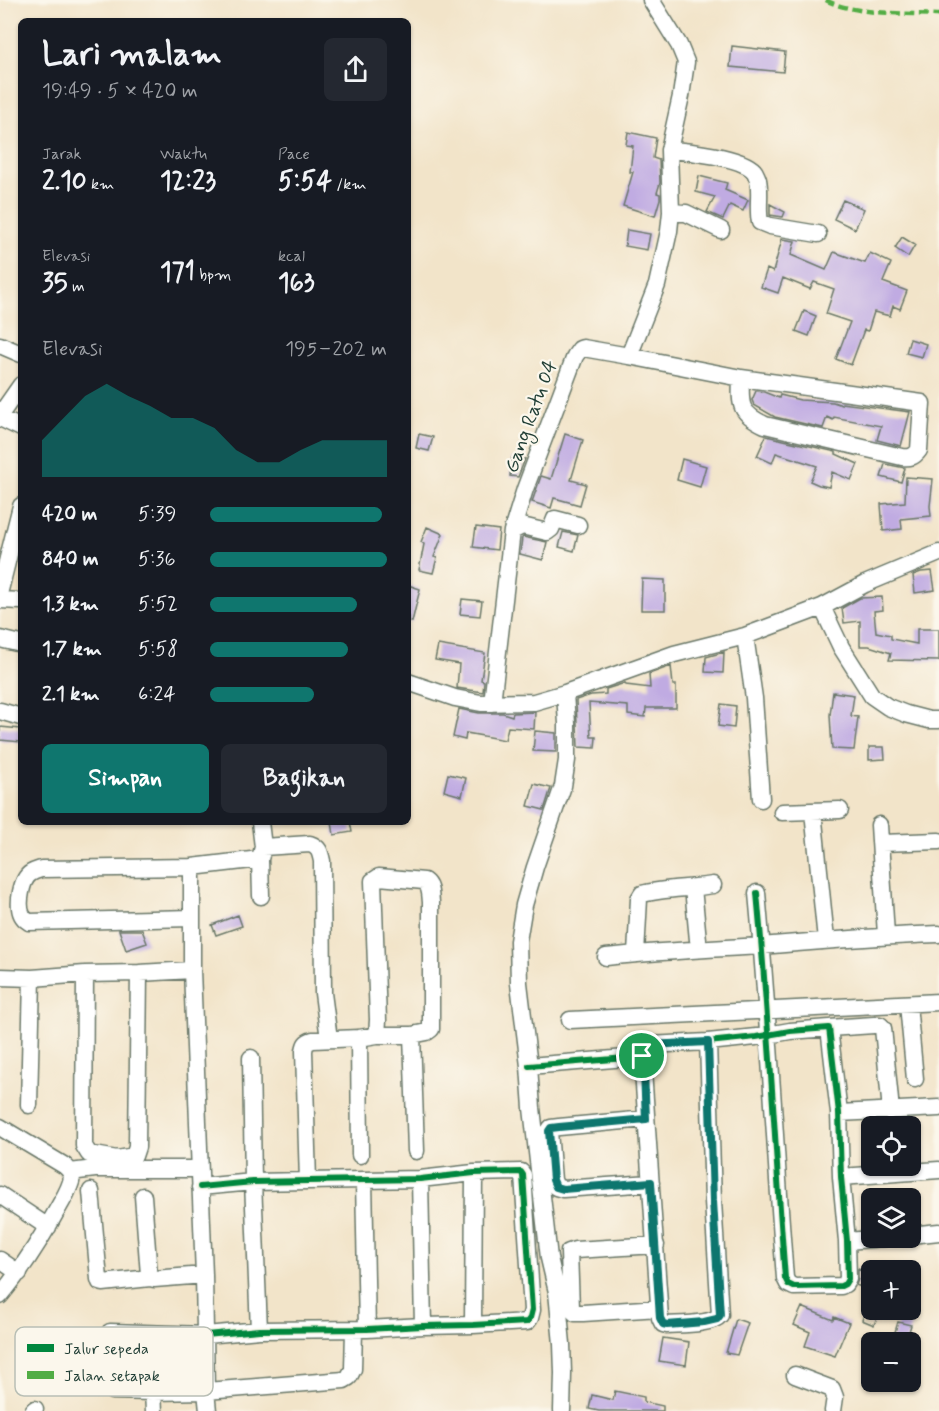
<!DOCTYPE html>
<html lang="id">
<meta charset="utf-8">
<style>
body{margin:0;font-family:Mynerve,sans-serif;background:#242831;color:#f1f3f6;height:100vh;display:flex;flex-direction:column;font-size:22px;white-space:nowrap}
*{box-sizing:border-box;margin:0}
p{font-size:20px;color:#9ea1a6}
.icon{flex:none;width:33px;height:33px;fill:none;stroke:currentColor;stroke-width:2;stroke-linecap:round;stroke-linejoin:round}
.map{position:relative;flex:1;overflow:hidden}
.panel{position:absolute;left:18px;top:18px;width:393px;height:807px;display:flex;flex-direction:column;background:#171b24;border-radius:9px;box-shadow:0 2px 4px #0004}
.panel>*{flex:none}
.fabs{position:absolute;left:861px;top:1116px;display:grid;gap:12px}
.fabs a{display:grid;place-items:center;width:60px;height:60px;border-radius:9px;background:#171b24;box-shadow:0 2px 4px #0004;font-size:30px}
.pin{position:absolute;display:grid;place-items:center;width:51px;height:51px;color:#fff;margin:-26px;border:3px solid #fff;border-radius:50%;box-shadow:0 2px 6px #0007}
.round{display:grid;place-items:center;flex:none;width:63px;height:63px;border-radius:9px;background:#242831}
.headline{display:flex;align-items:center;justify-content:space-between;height:102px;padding:0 24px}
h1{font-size:33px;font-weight:700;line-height:45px}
.stats{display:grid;grid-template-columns:repeat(3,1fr);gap:9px;height:102px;padding:6px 24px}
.stats div{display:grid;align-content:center}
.stats b{font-size:26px;font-weight:700}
.stats small{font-size:16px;font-weight:400}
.stats p{font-size:16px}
.chart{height:168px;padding:12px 24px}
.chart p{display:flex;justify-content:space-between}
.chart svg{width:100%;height:108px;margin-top:6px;fill:#0f766e;opacity:.7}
.primary-button{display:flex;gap:12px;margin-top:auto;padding:12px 24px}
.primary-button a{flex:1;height:69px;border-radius:9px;background:#0f766e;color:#fff;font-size:24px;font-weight:700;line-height:69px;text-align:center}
.primary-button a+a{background:#242831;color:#f1f3f6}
ul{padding:0 24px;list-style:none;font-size:20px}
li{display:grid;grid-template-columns:96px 72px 1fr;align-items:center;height:45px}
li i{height:15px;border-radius:8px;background:#0f766e}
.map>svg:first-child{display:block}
.building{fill:#c0abe2}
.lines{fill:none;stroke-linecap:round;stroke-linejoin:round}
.minor-casing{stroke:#697768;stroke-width:19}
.minor{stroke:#fff;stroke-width:16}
.quiet{stroke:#52ad45;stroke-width:4.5;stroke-dasharray:9 4.5;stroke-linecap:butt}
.cycleway-casing{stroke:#fbf7ec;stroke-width:10}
.cycleway{stroke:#00873e;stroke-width:6}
.route-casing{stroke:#fff;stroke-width:12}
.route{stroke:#0f766e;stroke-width:8}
.labels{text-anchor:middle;stroke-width:4.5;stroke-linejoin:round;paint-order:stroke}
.street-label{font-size:20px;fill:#1f3d34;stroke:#fbf7ec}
.key{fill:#fbf7ec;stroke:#b9bfb5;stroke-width:1.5}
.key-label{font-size:16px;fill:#1f3d34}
</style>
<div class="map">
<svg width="939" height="1411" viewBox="0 0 939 1411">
<rect width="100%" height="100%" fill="#fbf7ec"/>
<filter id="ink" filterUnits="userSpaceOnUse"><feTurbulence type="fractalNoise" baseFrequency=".0167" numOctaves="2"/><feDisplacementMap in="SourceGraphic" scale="12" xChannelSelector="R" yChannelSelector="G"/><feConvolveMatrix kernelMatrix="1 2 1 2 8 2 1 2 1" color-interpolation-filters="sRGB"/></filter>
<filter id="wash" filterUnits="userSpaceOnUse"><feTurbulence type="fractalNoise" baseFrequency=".008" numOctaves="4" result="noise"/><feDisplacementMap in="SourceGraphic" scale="24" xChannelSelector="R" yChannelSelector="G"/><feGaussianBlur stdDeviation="1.35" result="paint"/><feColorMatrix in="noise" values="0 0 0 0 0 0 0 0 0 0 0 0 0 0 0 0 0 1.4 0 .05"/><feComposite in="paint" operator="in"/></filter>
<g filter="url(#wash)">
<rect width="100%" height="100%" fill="#f2e4c9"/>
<g id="blocks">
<!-- building -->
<path class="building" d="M732,46L785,52L783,72L730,67Z
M628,132L656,138L653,158L659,160L660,183L657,193L660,194V199L655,216L623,206L633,172H630L633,146L626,145Z
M699,176L727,183L725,190L748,200L743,211L730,205L723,219L707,212L715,197L696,192Z
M843,200L864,209L855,229L834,219Z
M770,204L785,212L783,217L770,215Z
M627,230L650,234L647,250L625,246Z
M902,237L915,245L908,257L895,248Z
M782,239L795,241L791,255L826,270L834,252L865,263L870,253L891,263L883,282L907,291L900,309L893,306L890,316L874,312L868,331L864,330L851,365L836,359L850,322L826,314L834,289L814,282L810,289L783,278L778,293L761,287L767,269L773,272Z
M804,311L816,316L809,336L796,331Z
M910,339L926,344L922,357L906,353Z
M756,391L764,392L779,398L780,395L800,400L833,402L842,405V403L910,412L901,446L877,440L881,426L834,417L833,420L827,417L823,428L775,417L754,405L752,400Z
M419,434L433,437L429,451L416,448Z
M565,434L583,440L571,480L586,484L580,505L554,498L551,508L532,502L541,476L551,479Z
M766,436L836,452V454L858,464L851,480L832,472L829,487L819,485L810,481L817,466L776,453L772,463L757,456Z
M512,458L525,459L518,477L510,476Z
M682,459L706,466L700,487L677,480Z
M885,464L905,468L901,482L881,477Z
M906,477L933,479L930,506L931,516L901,519L902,529L883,531L881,504L905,502Z
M427,527L443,534L434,557L437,558L433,573L419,570L424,544L421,542Z
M476,527L499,530L497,550L473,547Z
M563,532L578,535L574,551L559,547Z
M523,537L547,542L543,560L520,554L522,538Z
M932,571L935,590L915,593L913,575L921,572Z
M642,579L665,580V610H641Z
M408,585L420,589L412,622L408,621Z
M882,597L883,610L874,611L876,632L891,635V639L917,644V629H939V661L889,660L891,653L869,646H860V621L844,623L842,608L860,598Z
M462,599L482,601L480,616L460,614Z
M438,645L485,653L481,680L484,681L483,692L457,688L459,664L435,660Z
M724,652L723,673L705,672L706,657Z
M671,666L673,685H676V708H646L645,717L628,715V706L589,703L591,737H596L595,748L578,747L576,700L591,695L606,694V689L625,683L626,685L650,688L649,674Z
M833,692L854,695L851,716L858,717L854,750L832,749L830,715Z
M721,704L736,706L734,728L718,726Z
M459,709L479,713H503L512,716L513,713L535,712L534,729L508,727L505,740L466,733L465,740L453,737Z
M0,727L21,729V742L0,740Z
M535,731L556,733V752L533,751Z
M869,747H884L885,759L869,760Z
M448,774L466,778L462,796L444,791Z
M534,784L551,788L544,810L528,806Z
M332,822H350L352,832L334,835Z
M238,915L242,926L216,935L212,925Z
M119,930H142L147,943L126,950Z
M858,1269L872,1274V1291L856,1285L858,1279Z
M802,1307L833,1320L834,1317L849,1323L835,1356L805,1346L810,1332L794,1325Z
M867,1307L879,1312L874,1325L862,1320Z
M736,1319L748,1323L737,1355L726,1353Z
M898,1322L911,1325L906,1342H892Z
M663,1338L689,1342L686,1365L659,1361Z
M615,1391L644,1397V1402L663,1406V1411H599L589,1409L592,1395L613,1400Z"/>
</g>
</g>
<g filter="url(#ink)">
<use href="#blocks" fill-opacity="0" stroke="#697768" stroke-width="1.5"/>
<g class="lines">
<!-- minor casing -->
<g class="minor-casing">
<path id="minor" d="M669,150C688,151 742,157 754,171C755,172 758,179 758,180C761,193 757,208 760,222L770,226L818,234
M671,212L686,213L721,230
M0,345L21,354
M629,356L741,378L922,403L919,450C914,457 910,458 902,457L765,425C739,413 740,405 741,378
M0,415L21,385
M0,418L21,428
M512,531L522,526L547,532L551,529L555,519L578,525
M0,590L21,506
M0,600L21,601
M822,607L841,647L872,696L888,707L906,714L929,720H939
M745,636L754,698L761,799
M0,639L21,644
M408,682L455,698L481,703L534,702L565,693L674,654L745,636L822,607L865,584L939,553
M492,703L512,531L525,489L575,356L580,349L583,348L629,356L657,285L669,231L671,212L669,150L681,96L686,62L679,45L651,0
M0,711L21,717
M813,811L826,940
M782,812L840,810
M879,825L886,935
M881,843L939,841
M263,847L310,844C319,847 320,852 322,861L323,993L329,1039
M260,859L261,896
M693,888L698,940
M192,918L29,922C26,920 24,919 22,915C17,905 21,879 31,873C34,871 38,870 41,869L192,867
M636,953L639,899L642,894C664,888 689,889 713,885
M606,957C657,951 709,949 761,946C820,941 879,936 939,934
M85,974L84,1146L89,1154L117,1159L134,1156L137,1147L139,973
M0,977L32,978L85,974L139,973L192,970
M908,1004L915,1079
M570,1020L939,1002
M829,1028L874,1025H880L883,1028L891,1111
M412,1035L416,1151
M359,1038L360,1155
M642,1056L660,1318L663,1324L667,1325C680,1324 712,1325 720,1315L713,1201L708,1042
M251,1058L253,1182L259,1330
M529,1066L638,1057L642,1056L643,1048L645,1046L649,1045L708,1042L756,1037L790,1031L829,1028L839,1113L841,1177L847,1241L848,1279L845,1284L841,1286L794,1287L788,1284L785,1278C775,1150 769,1021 757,893
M29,1105L32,978
M839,1113L939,1108
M646,1119L559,1127L551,1128L549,1131L553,1180L556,1187L563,1189L651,1183
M0,1127L65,1166C68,1169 72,1172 72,1177C71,1186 65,1196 61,1203C43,1236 24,1267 0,1296
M70,1172L95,1169H199
M841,1177L939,1170
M420,1179L423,1326
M364,1180L367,1329
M308,1181L304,1051C305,1044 306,1042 313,1040L359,1038L377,1035H412L427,1032L431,1029V902C430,894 431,886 424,881L379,877L373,881L378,1020L377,1035
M91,1191L99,1279L100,1282L103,1283L150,1278
M0,1195L48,1227
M143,1196L149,1275L154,1279L204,1275
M910,1235L939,1232
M847,1241L884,1238
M656,1245L575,1250L569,1252L571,1308L575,1313H583L659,1308
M0,1260L19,1273
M473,1325L474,1173
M110,1332L206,1335L259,1330L367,1329L423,1326L473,1325L527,1322L530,1318L532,1310L523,1175L521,1172L474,1173L420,1179L253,1182L200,1187
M795,1375L832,1389L835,1397L833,1411
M112,1391L153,1392L206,1391L344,1380L349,1377L353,1369L354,1330
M153,1392L154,1411
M33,1411L35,1409
M208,1411L206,1391L204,1275L192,970V867L260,859L263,847L260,822
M562,1411L563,1373L562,1344L557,1292L549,1258L532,1108L529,1066L519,983L518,941L524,905L535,867L563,786L567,760V724L565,693"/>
</g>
<!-- minor -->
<use href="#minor" class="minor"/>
<!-- quiet -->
<path class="quiet" d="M826,0C852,15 908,13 939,15"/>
<!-- cycleway casing -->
<g class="cycleway-casing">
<path id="cycleway" d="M529,1066L638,1057L642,1056L643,1048L645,1046L649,1045L708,1042L756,1037L790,1031L829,1028L839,1113L841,1177L847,1241L848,1279L845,1284L841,1286L794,1287L788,1284L785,1278C775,1150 769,1021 757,893
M110,1332L206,1335L259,1330L367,1329L423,1326L473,1325L527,1322L530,1318L532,1310L523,1175L521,1172L474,1173L420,1179L253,1182L200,1187"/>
</g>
<!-- cycleway -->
<use href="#cycleway" class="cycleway"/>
</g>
</g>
<g class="lines" filter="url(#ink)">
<!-- route casing -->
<g class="route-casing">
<path id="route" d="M708,1042L713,1201L720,1315L717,1319L704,1322L667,1325L663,1324L660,1318L651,1182L563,1189L556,1187L553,1180L549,1131L551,1128L559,1127L646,1119L643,1048L645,1046L649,1045Z"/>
</g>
<!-- route -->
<use href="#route" class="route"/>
</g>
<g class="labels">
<!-- street labels -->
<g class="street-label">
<text transform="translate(530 416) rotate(-70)" y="7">Gang Ratu 04</text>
</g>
</g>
<!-- legend -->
<rect x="15" y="1327" width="198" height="69" rx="9" class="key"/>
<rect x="27" y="1344" width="27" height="8" fill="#00873e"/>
<rect x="27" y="1371" width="27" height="8" fill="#52ad45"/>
<g class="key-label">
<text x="64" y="1354">Jalur sepeda</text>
<text x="64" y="1381">Jalan setapak</text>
</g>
</svg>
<div class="fabs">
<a><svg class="icon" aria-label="locate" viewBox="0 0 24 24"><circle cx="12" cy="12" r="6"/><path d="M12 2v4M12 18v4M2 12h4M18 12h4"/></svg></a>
<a><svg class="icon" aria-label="layers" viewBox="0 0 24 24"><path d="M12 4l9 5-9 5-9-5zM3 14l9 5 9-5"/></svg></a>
<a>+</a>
<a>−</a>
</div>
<div class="pin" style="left:642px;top:1056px;background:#1e9e55"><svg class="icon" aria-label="arrive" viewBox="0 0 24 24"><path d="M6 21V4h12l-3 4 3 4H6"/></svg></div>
<section class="panel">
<div class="headline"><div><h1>Lari malam</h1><p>19:49 · 5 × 420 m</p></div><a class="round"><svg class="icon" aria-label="share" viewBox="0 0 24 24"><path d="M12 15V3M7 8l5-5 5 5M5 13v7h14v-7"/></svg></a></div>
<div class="stats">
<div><p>Jarak</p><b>2.10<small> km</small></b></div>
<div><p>Waktu</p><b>12:23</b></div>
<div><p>Pace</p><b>5:54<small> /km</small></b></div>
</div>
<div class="stats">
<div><p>Elevasi</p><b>35<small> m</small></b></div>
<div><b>171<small> bpm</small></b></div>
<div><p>kcal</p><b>163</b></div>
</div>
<div class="chart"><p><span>Elevasi</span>195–202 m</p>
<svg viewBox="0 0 160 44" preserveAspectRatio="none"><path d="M0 44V29L10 20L20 11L30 6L40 11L50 15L60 20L70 20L80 24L90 33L100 38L110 38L120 33L130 29L140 29L150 29L160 29V44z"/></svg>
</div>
<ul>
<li><b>420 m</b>5:39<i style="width:97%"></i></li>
<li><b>840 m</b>5:36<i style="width:100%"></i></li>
<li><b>1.3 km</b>5:52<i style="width:83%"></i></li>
<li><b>1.7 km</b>5:58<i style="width:78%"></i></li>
<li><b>2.1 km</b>6:24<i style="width:59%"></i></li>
</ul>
<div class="primary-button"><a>Simpan</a><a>Bagikan</a></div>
</section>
</div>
